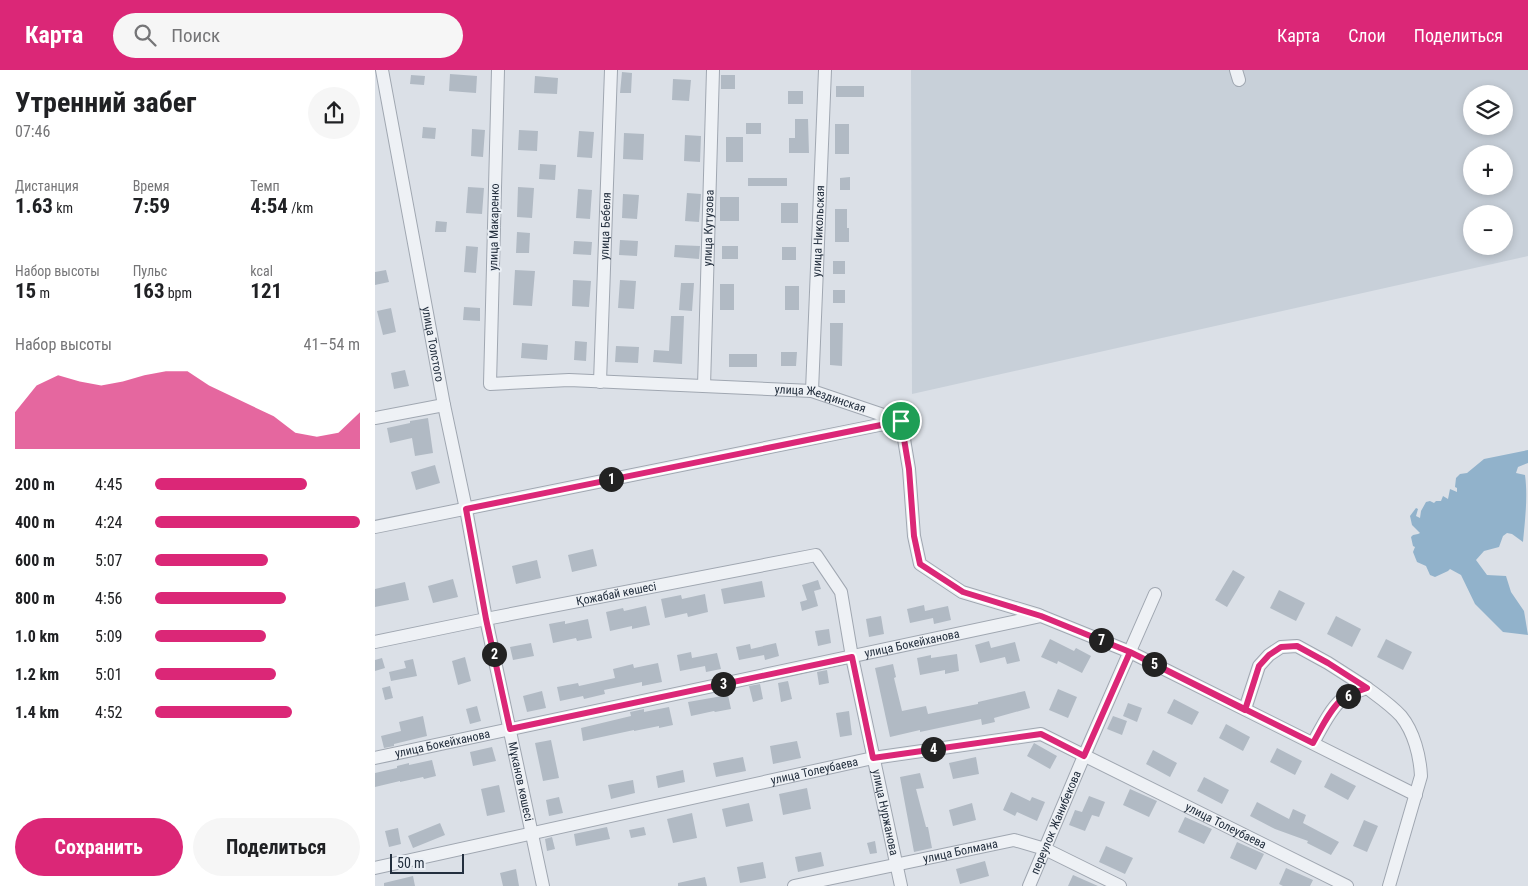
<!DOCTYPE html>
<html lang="ru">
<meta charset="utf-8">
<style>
body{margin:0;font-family:"Roboto Condensed",sans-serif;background:#f6f6f6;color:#202124;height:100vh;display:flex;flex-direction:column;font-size:19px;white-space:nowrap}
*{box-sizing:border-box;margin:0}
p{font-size:16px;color:#757577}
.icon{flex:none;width:28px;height:28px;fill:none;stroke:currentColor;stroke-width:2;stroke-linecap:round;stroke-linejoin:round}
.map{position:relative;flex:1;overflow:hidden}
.details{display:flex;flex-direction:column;background:#fff;width:375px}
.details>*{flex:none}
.buttons{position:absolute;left:1088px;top:15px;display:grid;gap:10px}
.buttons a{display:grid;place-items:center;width:50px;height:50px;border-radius:50%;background:#fff;box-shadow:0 2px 8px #0003;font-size:25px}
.scale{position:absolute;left:15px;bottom:12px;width:74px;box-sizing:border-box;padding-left:5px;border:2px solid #232f3e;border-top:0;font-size:14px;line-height:18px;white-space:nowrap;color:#232f3e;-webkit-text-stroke:4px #eaeff5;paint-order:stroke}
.pin{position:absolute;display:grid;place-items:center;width:42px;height:42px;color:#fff;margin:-21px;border:2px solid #fff;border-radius:50%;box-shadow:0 1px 5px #0007}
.km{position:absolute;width:25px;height:25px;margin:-12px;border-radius:50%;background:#222;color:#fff;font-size:14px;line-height:25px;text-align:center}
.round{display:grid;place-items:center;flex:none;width:52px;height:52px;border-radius:26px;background:#f6f6f6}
.summary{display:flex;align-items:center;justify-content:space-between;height:85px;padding:0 15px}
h1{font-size:28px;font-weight:700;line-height:38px}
.stats{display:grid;grid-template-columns:repeat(3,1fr);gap:8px;height:85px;padding:5px 15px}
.stats div{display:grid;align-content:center}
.stats b{font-size:21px;font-weight:700}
.stats small{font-size:14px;font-weight:400}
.stats p{font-size:14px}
.chart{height:140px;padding:10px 15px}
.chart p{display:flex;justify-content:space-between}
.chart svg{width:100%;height:90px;margin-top:5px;fill:#db2777;opacity:.7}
.cta{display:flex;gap:10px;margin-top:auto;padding:10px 15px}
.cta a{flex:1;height:58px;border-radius:30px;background:#db2777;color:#fff;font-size:20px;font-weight:700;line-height:58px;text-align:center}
.cta a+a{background:#f6f6f6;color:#202124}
ul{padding:0 15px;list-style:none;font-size:16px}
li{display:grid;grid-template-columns:80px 60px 1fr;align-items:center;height:38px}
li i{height:12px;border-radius:6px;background:#db2777}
header{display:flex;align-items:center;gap:30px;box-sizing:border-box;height:70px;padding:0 25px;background:#db2777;color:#fff}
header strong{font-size:24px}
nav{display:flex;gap:28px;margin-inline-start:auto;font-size:18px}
.search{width:350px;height:45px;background:#f6f6f6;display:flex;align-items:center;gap:12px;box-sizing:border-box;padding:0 18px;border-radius:28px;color:#757577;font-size:19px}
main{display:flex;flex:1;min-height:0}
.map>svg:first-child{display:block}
.built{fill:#c8d0d9;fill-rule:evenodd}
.water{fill:#91b2cb}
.building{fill:#b1bac4}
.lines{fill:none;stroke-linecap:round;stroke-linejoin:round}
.minor-casing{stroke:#a0a7b1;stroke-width:14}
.minor{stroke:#eef1f5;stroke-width:12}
.route-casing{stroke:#fff;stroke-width:10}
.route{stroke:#db2777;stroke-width:6}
.labels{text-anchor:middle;stroke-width:4;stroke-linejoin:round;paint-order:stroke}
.street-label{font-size:12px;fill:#232f3e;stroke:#eaeff5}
</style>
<header>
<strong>Карта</strong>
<div class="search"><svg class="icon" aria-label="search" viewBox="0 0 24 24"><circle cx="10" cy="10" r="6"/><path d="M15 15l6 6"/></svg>Поиск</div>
<nav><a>Карта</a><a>Слои</a><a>Поделиться</a></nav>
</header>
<main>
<section class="details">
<div class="summary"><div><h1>Утренний забег</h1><p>07:46</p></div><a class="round"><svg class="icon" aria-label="share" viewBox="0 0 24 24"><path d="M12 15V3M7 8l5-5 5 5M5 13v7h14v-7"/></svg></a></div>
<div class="stats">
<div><p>Дистанция</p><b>1.63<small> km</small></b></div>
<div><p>Время</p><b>7:59</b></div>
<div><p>Темп</p><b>4:54<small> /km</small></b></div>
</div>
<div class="stats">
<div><p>Набор высоты</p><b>15<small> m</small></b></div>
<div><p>Пульс</p><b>163<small> bpm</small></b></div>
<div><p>kcal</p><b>121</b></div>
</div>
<div class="chart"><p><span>Набор высоты</span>41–54 m</p>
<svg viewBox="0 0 160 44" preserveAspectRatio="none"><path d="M0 44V26L10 13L20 8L30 11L40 13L50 11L60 8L70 6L80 6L90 13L100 18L110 23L120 28L130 36L140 38L150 36L160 26V44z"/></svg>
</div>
<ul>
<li><b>200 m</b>4:45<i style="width:74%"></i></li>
<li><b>400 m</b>4:24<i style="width:100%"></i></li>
<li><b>600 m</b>5:07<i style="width:55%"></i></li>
<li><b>800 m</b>4:56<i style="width:64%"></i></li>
<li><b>1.0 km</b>5:09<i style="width:54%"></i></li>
<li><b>1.2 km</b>5:01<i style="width:59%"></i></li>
<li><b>1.4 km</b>4:52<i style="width:67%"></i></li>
</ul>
<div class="cta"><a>Сохранить</a><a>Поделиться</a></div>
</section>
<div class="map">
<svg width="1153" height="816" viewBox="0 0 1153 816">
<rect width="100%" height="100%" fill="#dbe0e7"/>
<!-- built -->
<path class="built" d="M536,0H1153V186L537,324ZM1096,24H1129V56H1096ZM1096,84H1129V116H1096ZM1096,144H1129V176H1096Z"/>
<!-- water -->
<path class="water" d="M1153,380V393L1143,397L1141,403L1150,405C1153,427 1150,450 1148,472L1137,464L1132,463L1128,466L1124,477L1109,481L1101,490L1112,505L1131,506L1136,522L1149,541L1153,565L1128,562L1100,534L1086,505L1075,499L1073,501L1060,507L1055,505L1051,496L1042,492L1038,482L1040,477L1038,476L1036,467L1038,465L1043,464L1045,463L1037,455L1035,446L1041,438L1043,439L1041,446L1045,448L1046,441L1051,432L1055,431L1059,433L1061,431H1066L1068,426L1073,429L1075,419L1082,422V418L1080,417L1081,408L1085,404L1092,403L1109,389Z"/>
<!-- building -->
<path class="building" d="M247,2L257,3L256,23H245Z
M75,4L102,6L101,23L74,21Z
M36,5L50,6L49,15L35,14Z
M346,5H360V19H346Z
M160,6L183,8L182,24L159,23Z
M298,9L316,10L314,31L297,30Z
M461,16H489V27H461Z
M413,21H428V34H413Z
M420,49H433L434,83H414V68H420Z
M371,53H386V64H371Z
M460,54H474V84H460Z
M48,57L61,58L60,69L47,68Z
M97,59L110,60L108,87L96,86Z
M144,60L163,61L162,81L143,80Z
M204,61L219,62L217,88L202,87Z
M249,63L269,64L268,90L248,89Z
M310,65L326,66L325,92L309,91Z
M351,67H368V92H351Z
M165,94L181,95L180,110L164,109Z
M475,107V120H465V108Z
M373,108H412V116H373Z
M93,117L109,118L107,144L91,143Z
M143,117L159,118L157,148L142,147Z
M203,119L217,120L215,149L201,148Z
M312,123L326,124L324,152L310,151Z
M248,124L264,125L262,149L247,148Z
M345,127H364V151H345Z
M406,133H423V153H406Z
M460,139H472V158H474V172H460Z
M61,151L72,152L71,162H60Z
M142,162L155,163L154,183H141Z
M245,170L263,171L262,186L244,185Z
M199,171L217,172L216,185L198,184Z
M300,175L325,176L324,189L299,187Z
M91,176L103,177L101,203L89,202Z
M347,176H363V189H347Z
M407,177H421V190H407Z
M458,191H470V204H458Z
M11,200L14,212L0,215V202Z
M140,200L160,201L157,236L138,235Z
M198,210L216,211L214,237L197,236Z
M245,210L261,211L259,239L243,238Z
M306,213H319L317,241L304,240Z
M345,214H359V240H345Z
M410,216H424V240H410Z
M458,220H470V233H458Z
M89,237L105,238V251L88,250Z
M16,238L21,262L8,265L2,241Z
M296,246H309L307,294L278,292L279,280L294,281Z
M455,253H468L467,296L455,295Z
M200,271L212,272L211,291L199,290Z
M147,273L173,275L172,290L146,288Z
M241,276L264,277L263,293L240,292Z
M406,282H422L421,296H406Z
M354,284H382V297H354Z
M30,300L34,316L19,319L16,303Z
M53,348L58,383L40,386L37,368L15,373L12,358L35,353V351Z
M60,395L65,413L41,420L36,402Z
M218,479L222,496L197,502L193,485Z
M162,490L166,508L141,514L137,496Z
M858,500L870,507L852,537L840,530Z
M78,509L83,527L58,533L53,516Z
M443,510L446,519L439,521L443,536L427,541L425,532L432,530L427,515Z
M387,511L390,527L349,534L346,519Z
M30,512L34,530L0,537V519Z
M904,520L930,533L921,551L895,538Z
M330,524L333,542L313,547L312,543L290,548L286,529L306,525L307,529Z
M549,535L550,541L573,536L576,550L559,554L558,548L535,553L532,539Z
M271,536L275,555L257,559V556L235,561L231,542L248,538L249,541Z
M506,546L509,564L494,567L491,549Z
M961,546L986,559L977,577L952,564Z
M213,549L217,568L202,571L201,568L178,573L174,554L190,551V554Z
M454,559L456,573L443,576L440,561Z
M675,569L699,581L701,578L716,586L707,603L683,591L682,594L666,587Z
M1011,569L1037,582L1028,600L1002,587Z
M614,571L616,578L640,572L645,591L632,594L630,587L605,593L600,575Z
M156,573L159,586L138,590L135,577Z
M401,573L404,586L390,590L389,585L364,590L361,577L375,574L376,579Z
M316,582L317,588L342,583L346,599L331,602L330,596L305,601L302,585Z
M582,584L584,601L570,604V600L545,605L542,588L556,585V588Z
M90,587L96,611L83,615L77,591Z
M7,588L10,598L0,601V590Z
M38,589L42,606L16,611L14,602L31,598L29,591Z
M283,593L287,612L267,616V612L229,620L230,624L209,629L208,626L185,631L182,617L203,613L204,616L240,608L238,599L258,594L259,598Z
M518,594L521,607L519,608L527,641L551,636L553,644L603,634V632L650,621L655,638L619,648L620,652L607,655L606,649L545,662V660L515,667L500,598Z
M452,600L454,613L444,615L442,602Z
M413,611L417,629L406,632L403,613Z
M385,614L388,629L378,632L374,616Z
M15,616L18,628L10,630L7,618Z
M683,619L702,627L693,648L674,640Z
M167,621L171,638L152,642L148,626Z
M353,625L356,639L340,642L339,641L316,646L313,632Z
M799,629L824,642L817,655L792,643Z
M753,633L767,638L762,652L748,646Z
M102,636L106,651L95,654L91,639Z
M294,637L298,655L284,658V656L259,661V660L208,671L206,658L256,646L255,642L269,639V642Z
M474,641L477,665L465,667L461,643Z
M48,646L52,666L19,674V676L9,678L6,666L26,661L24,652Z
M738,646L752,651L747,665L732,659Z
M851,654L875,667L868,681L844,668Z
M176,670L184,708L168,711L160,673Z
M422,671L426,688L398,694L395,676Z
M659,673L682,686L675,699L652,686Z
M117,677L121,691L98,696L95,682Z
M902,678L927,691L920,705L895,692Z
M778,680L802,693L795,707L771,694Z
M368,687L371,701L341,707L338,693Z
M601,687L604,704L578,709L574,693Z
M57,690L61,706L49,709L48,707L25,712V711L0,717V703L22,698V696L34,693V695Z
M308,700L310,712L283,718L281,706Z
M545,703L549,718L541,719L551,757H553L557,778L539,782L525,707Z
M956,703L981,716L973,730L949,717Z
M829,707L854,720L847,734L822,721Z
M258,710L260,723L236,729L233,715Z
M124,715L130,742L112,746L106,719Z
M432,718L436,739L408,745L404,724Z
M755,719L782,731L774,747L748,735Z
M636,722L655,731L657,727L670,732L662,751L642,742L640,746L628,740Z
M714,726L730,732L724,747L717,745L710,761L694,755L700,740L707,742Z
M184,727L188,743L174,746L171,730Z
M882,732L914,749L918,739L931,745L928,753L964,772L956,785L932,773L933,771L900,759L875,746Z
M374,733L378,751L351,757L347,739Z
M597,733L601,750L578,756L574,740Z
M317,743L322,768L298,773L292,749Z
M810,747L837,759L829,774L803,762Z
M989,750L1003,756L992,782L978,776Z
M65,753L70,765L38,778L33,766Z
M232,757L235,769L201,776L199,764Z
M269,757L271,765L256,768L254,760Z
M23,758L26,774L14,777L10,761Z
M177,767L180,779L172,781L170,769Z
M500,771L502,783L495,784L492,773Z
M862,772L889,784L881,800L855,788Z
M731,776L758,788L750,804L724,792Z
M446,782L449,796L423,802L420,787Z
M610,791L614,806L585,814L581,799Z
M388,792L391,808L365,813L362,797Z
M911,798L938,810L935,816H908L904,814Z
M141,799L144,816H128L125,803Z
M698,805L723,816H693Z
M38,806L40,816H9V813Z
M330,807L332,816H303V813Z"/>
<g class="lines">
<!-- minor casing -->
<g class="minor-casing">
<g id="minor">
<path id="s1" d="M7,0L69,335L91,439L111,549L168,816"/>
<path id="s2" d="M123,0L115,314L194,310L437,321L526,351L534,399L539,466L545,494L587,522L664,545"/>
<path d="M861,0L864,10"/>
<path id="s3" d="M225,312L236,0"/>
<path id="s4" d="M329,316L338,0"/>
<path id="s5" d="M437,321L450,0"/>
<path d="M0,348L69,335"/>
<path d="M0,457L524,351"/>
<path id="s6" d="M0,572L111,549L441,485L466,522L477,587L526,816"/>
<path d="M870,639L884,596L894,585L906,577L922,576L953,593L992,618"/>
<path d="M938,673C946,659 954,641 966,630C973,624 984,621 992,618C1004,627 1016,635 1026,646C1039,662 1045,686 1046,706L1014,816"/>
<path id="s7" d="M0,688L666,546L755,582L1041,725"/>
<path id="s8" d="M0,798L498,688L666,664L972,816"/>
<path id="s9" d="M419,816L639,770L670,779L745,816"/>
<path id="s10" d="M654,816L709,686L780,524"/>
</g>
</g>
<!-- minor -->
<use href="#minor" class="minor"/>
</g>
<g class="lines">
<!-- route casing -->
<g class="route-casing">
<path id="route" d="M526,351L91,439L111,549L135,659L477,587L498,688L666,664L709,686L755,582L870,640L884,596L894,585L906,577L922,576L953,593L992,618C984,621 973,624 966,630C954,641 946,659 938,673L755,582L666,546L588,522L545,494L539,466L534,399L526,351"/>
</g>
<!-- route -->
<use href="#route" class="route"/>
</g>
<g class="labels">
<!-- street labels -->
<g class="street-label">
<text dy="4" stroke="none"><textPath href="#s3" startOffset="156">улица Бебеля</textPath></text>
<text transform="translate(119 157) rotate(-89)" y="4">улица Макаренко</text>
<text dy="4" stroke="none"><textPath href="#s4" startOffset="158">улица Кутузова</textPath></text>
<text dy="4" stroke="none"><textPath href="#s5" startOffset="160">улица Никольская</textPath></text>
<text dy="4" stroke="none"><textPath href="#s1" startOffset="279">улица Толстого</textPath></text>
<text dy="4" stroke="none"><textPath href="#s2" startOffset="646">улица Жездинская</textPath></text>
<text dy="4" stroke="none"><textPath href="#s6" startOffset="246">Қожабай көшесі</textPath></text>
<text dy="4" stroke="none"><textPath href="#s7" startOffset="549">улица Бокейханова</textPath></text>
<text dy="4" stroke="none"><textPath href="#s7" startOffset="69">улица Бокейханова</textPath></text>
<text dy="4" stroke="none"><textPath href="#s8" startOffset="450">улица Толеубаева</textPath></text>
<text dy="4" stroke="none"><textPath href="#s1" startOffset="725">Мұканов көшесі</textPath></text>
<text dy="4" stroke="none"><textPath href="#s6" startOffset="719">улица Нуржанова</textPath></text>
<text dy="4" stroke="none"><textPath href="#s10" startOffset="69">переулок Жанибекова</textPath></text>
<text dy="4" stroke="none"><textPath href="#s8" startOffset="886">улица Толеубаева</textPath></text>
<text dy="4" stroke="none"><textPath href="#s9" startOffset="170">улица Болмана</textPath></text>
</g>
</g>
</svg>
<div class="buttons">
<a><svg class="icon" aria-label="layers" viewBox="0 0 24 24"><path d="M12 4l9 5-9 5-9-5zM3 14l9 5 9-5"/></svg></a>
<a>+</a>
<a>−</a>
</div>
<div class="scale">50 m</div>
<div class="pin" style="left:526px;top:351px;background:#1e9e55"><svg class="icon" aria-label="arrive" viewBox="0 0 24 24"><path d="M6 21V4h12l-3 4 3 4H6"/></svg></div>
<b class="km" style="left:236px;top:409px">1</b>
<b class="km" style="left:119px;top:584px">2</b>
<b class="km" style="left:348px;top:614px">3</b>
<b class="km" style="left:558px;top:679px">4</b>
<b class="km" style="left:779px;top:594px">5</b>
<b class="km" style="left:973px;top:626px">6</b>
<b class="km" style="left:726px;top:570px">7</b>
</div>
</main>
